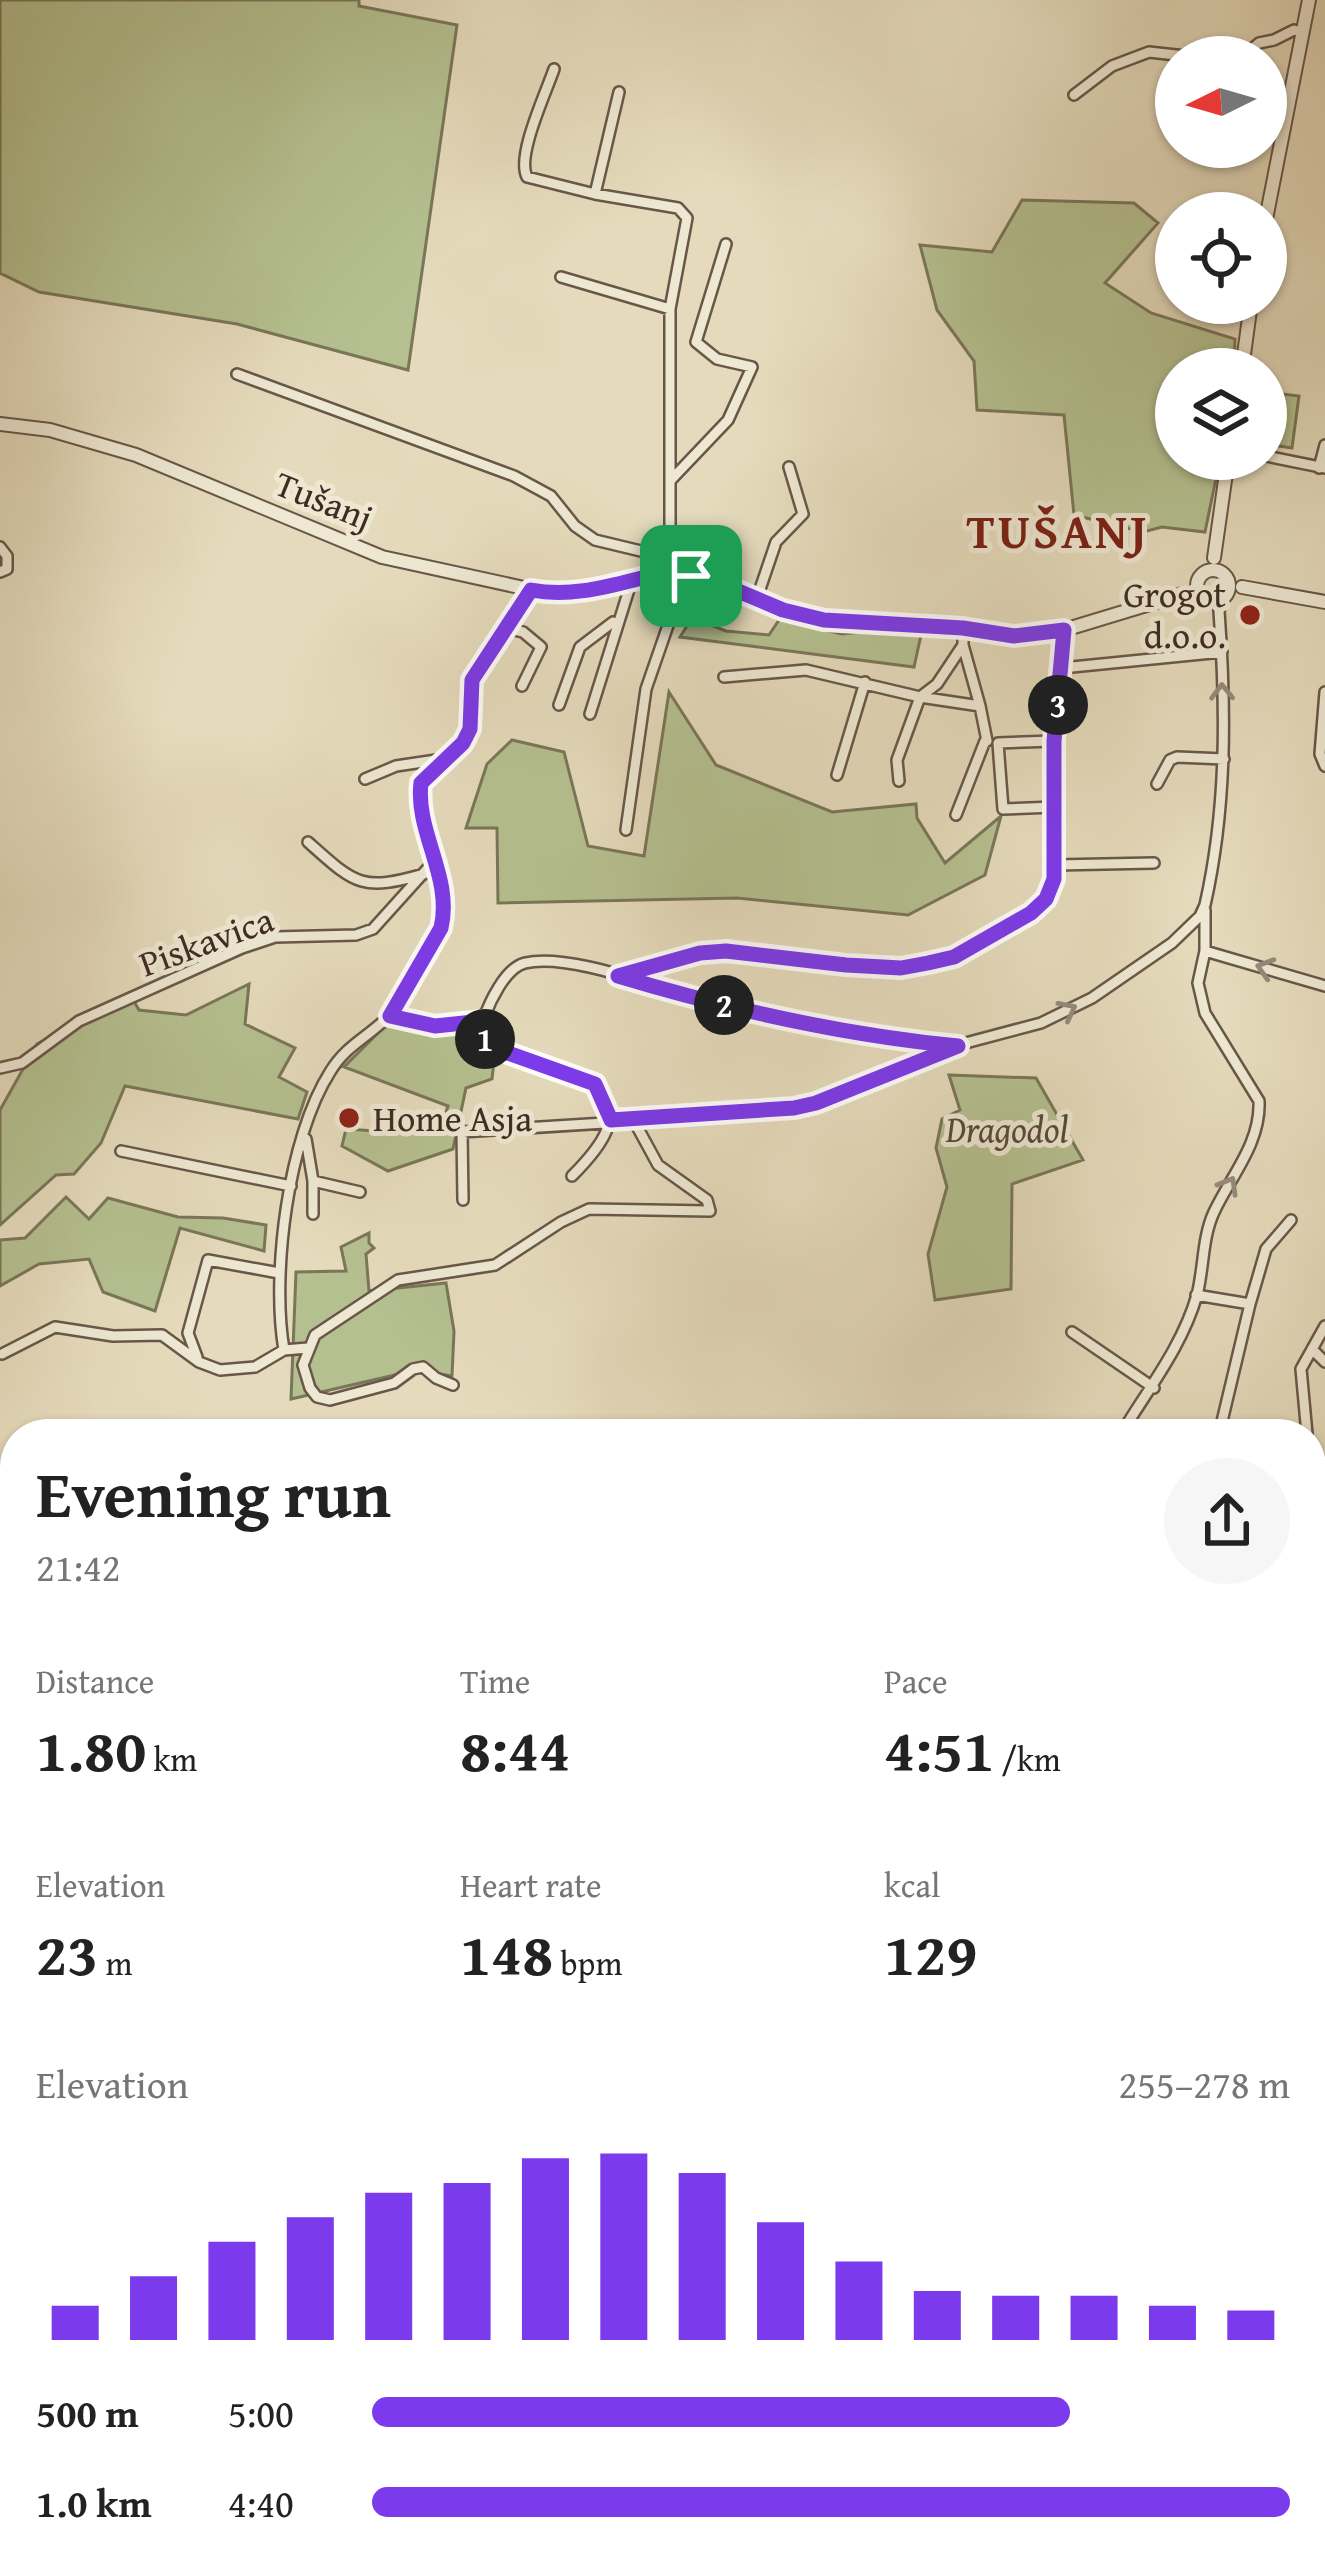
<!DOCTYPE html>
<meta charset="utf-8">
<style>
body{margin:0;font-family:"Gentium Book Plus",serif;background:#f6f6f6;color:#222;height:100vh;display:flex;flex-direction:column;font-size:45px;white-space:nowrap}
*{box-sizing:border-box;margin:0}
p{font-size:39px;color:#767676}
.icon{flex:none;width:66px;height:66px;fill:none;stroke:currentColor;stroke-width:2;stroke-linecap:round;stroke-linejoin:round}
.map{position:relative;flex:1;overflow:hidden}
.drawer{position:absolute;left:0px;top:1419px;width:1326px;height:1155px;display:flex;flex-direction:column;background:#fff;border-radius:48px 48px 0 0;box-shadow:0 3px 9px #0004}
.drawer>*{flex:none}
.needle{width:78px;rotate:265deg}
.controls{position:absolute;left:1155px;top:36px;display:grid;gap:24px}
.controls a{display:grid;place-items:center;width:132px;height:132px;border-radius:50%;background:#fff;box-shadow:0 3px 9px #0004;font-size:60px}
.pin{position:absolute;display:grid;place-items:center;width:102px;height:102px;color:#fff;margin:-51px;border-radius:24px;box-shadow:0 6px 18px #0006}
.km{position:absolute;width:60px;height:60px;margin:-30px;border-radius:50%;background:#222;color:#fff;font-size:33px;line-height:60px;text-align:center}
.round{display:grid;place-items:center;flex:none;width:126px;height:126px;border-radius:63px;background:#f6f6f6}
.head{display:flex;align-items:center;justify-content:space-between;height:204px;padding:0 36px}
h1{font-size:66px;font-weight:800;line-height:90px}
.figures{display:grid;grid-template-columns:repeat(3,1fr);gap:18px;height:204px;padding:12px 36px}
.figures div{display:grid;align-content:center}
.figures b{font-size:60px;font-weight:800}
.figures small{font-size:33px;font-weight:400}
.figures p{font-size:33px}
.chart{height:336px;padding:24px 36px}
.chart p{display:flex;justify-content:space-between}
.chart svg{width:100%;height:216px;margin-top:12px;stroke:#7c3aed;stroke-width:6}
ul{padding:0 36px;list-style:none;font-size:39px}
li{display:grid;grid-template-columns:192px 144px 1fr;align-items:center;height:90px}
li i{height:30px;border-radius:15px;background:#7c3aed}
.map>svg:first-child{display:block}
.green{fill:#b5c090;stroke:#7a765a;stroke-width:3}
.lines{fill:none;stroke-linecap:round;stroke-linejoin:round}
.minor-casing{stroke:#685749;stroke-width:14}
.tertiary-casing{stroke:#685749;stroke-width:16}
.minor{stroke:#eee8d3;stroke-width:9}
.tertiary{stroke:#eee8d3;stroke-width:12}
.oneway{stroke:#968a7b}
.route-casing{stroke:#fff;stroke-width:24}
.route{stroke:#7c3aed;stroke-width:15}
.poi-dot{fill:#8f2418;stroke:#eee8d3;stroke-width:4.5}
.labels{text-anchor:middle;stroke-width:10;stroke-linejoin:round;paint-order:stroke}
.street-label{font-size:36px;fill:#3e2b23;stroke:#eee8d3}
.poi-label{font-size:36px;fill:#3e2b23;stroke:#eee8d3;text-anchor:end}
.park-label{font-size:36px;font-style:italic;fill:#564939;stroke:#eee8d3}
.district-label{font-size:48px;font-weight:bold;letter-spacing:3px;fill:#7a1f14;stroke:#eee8d3}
</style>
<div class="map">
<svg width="1325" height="2573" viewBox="0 0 1325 2573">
<rect width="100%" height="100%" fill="#e5dbbc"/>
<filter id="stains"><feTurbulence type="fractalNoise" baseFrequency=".00167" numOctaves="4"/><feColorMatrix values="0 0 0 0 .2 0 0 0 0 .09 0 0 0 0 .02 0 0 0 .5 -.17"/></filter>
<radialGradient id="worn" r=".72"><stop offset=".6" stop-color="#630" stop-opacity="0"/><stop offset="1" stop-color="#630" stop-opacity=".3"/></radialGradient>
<!-- green -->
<path class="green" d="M0,0H359V6L457,25L408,370L237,324L39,292L0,273Z
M1022,200L1134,203L1158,223L1105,283L1151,313L1235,339L1234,368L1200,362L1198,369H1176V459H1220L1205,532L1162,527L1143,532L1074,515L1064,415L977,410L974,361L937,310L920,245L992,252Z
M1266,392L1299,396L1292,448L1266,444Z
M692,618L726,631L769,635L779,620L842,634L923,626L914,667L680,637Z
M669,692L716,765L832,812L916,804L917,818L945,863L1001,816L985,875L908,915L737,898L498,903L497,828H466L487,764L512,740L564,752L588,846L644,856Z
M249,984L245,1024L295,1048L279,1077L307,1092L298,1119L125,1086L101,1143L74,1174L56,1175L0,1225V1110L37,1044L129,993L139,1010L186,1015Z
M394,1017L435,1026L474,1019L495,1053L492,1079L466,1088L453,1149L388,1171L342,1146L346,1129L376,1131L378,1118L440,1130L448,1106L344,1067Z
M949,1075L1036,1078L1083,1160L1012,1184L1011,1289L935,1300L928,1254L947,1187L936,1148L942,1119L960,1110Z
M66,1197L89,1219L108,1198L178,1217L223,1218L266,1225L264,1251L180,1228L155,1311L103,1292L89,1259L39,1264L0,1286V1240L25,1238Z
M369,1233V1243L374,1248L366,1254L369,1291L446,1283L454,1331L452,1376L416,1370L291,1399L296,1272L346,1271L341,1247Z
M1311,1781L1325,1791V2172L1311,2169Z
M0,2322L15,2332V2559H1311V2347L1325,2349V2573H0Z"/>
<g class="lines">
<!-- minor casing -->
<g class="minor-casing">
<path id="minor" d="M554,69C546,93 516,156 527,177L595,194L678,208L687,218L670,309V481
M1074,95L1112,66L1149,52L1194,57L1246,54L1259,43L1274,40L1294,30L1302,32
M595,194L619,92
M561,277L670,309
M237,374L514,476L551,496L575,526L595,540L670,558
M1266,456L1325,468
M1319,468L1325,445
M0,547L7,556V569L0,572
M757,598L776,542L803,514L789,467
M506,628L523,632L541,647L522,686
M1062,668L1222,652
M724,677L806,670L920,697L980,706L963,645V629
M1325,692L1320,754L1325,766
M559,705L580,647L613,622
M980,706L987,741
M590,714L632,580
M1053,741L998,743L1003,809L1054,807
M837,775L865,682
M365,779L396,766L443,759
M899,781L897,760L920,697L937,684L963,645
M1157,784L1170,760L1177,757L1224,759
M956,815L985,741
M626,830L646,689L673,611L691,576L670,558V481L728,420L752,367L717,359L696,342L726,244
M308,842C355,884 361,892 424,874
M1055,865L1154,863
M1205,951L1325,986
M618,976L700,953L726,951L846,965L901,968L929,963L954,957L1031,913L1046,900L1054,879L1053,741L1064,630
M390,1015L435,1026L483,1021C489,1003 505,968 525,963C572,952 666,992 715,1003C794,1020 872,1038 952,1045
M483,1021L485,1039L491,1047L590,1082C632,1112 598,1150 572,1176
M0,1068L22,1063L79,1021L242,948L275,937L356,935L373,929L437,858
M306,1139L313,1181V1214
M121,1151L291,1186
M313,1181L360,1192
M463,1200L462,1132L749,1114L816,1103L958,1045L1041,1023L1092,998L1172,943L1200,916L1205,905C1227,807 1226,710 1219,611L1223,598
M1196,1295L1250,1304L1219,1434
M1250,1304L1266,1249L1291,1220
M1072,1332L1154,1388
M1312,1349L1325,1362
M284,1350C271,1274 288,1138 330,1072C347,1044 370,1036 390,1015C402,1002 433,946 441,928C453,877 415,832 421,783L463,743L470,729L472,680L531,590
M2,1354L55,1327L113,1336L162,1335L199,1362L220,1370L255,1367L284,1350L308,1348
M197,1357L188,1333L208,1260L279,1273
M453,1385L436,1378L423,1367L413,1369L394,1383L330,1400L317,1397L310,1388L303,1365L315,1335L398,1280L495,1265L561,1222L589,1209L710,1211L707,1200L658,1165L634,1121
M1121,1434C1148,1389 1182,1347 1197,1295C1204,1268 1202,1238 1214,1212C1231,1176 1261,1143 1259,1101L1205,1013L1198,983L1205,951V910
M1307,1434L1301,1369L1325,1326
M1325,1532L1316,1549L1325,1562
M1311,1712L1325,1724
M1311,2279L1325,2253
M1311,2530L1325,2546"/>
</g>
<!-- tertiary casing -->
<g class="tertiary-casing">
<path id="tertiary" d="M1266,219L1309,0
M1242,369L1251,303
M0,424L50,430L136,455L382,557L556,595L588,592L654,575L691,576L719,583L809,618L1014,636L1064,630L1186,593
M1214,558L1228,459
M1197 586a16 16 0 1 1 32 0a16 16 0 1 1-32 0Z
M1242,587L1325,602"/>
</g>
<!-- minor -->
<use href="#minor" class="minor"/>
<!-- tertiary -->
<use href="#tertiary" class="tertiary"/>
</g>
<!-- one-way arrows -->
<defs><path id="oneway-chevron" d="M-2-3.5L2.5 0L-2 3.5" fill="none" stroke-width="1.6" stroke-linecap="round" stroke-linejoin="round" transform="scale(3)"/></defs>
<g class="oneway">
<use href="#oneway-chevron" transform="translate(1222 692) rotate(-91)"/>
<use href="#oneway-chevron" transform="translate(1265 968) rotate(-163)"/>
<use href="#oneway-chevron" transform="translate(1068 1010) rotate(-27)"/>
<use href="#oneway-chevron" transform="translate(1229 1185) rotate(-60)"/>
</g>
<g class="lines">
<!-- route casing -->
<g class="route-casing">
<path id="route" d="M654,575L691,576L719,583L783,610L824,620L963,628L1014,636L1064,630L1054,741V879L1046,899L1031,913L954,957L928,963L901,968L846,965L726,951L700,953L618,976C728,1009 843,1035 958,1046L816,1103L794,1108L611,1120L595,1084L491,1047L485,1040L483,1021L435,1026L390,1016L441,928C453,877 415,832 421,783L463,743L470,729L472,680L531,590C574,598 612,585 654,575Z"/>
</g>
<!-- route -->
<use href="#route" class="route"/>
</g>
<!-- markers -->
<g class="poi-dot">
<circle cx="1250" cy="615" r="12"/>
<circle cx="349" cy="1118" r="12"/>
</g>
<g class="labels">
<!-- street labels -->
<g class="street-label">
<text transform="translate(324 500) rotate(22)" y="13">Tušanj</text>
<text transform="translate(206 941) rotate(-20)" y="13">Piskavica</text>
</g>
<!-- poi labels -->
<g class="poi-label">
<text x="1226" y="607">Grogot<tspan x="1226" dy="41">d.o.o.</tspan></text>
<text x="373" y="1131" text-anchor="start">Home Asja</text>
</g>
<!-- park labels -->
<g class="park-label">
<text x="1007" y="1142">Dragodol</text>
</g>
<!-- district labels -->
<g class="district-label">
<text x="1058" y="548">TUŠANJ</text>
</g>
</g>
<rect width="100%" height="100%" filter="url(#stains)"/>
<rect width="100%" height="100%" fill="url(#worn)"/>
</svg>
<div class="controls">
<a><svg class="needle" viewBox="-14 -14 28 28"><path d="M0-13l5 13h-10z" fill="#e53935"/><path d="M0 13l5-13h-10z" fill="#767676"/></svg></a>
<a><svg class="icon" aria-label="locate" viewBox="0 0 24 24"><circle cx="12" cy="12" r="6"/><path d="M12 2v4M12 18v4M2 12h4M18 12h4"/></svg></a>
<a><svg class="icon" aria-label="layers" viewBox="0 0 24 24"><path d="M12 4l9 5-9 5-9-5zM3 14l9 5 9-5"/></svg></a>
</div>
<div class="pin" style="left:691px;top:576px;background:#1e9e55"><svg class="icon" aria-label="arrive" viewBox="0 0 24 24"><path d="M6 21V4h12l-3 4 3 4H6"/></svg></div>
<b class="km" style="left:485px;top:1039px">1</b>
<b class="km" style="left:724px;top:1005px">2</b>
<b class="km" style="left:1058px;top:705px">3</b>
<section class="drawer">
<div class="head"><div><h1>Evening run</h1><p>21:42</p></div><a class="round"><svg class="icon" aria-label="share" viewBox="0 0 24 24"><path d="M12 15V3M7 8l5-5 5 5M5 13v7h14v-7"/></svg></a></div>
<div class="figures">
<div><p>Distance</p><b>1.80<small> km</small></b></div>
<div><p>Time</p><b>8:44</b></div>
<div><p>Pace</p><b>4:51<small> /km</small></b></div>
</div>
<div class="figures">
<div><p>Elevation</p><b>23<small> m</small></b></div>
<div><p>Heart rate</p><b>148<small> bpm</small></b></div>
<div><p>kcal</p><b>129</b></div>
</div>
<div class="chart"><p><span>Elevation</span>255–278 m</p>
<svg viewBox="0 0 160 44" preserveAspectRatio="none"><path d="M5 44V37M15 44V31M25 44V24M35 44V19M45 44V14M55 44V12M65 44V7M75 44V6M85 44V10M95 44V20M105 44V28M115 44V34M125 44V35M135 44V35M145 44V37M155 44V38"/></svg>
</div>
<ul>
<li><b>500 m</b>5:00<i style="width:76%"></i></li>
<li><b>1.0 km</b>4:40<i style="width:100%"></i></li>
</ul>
</section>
</div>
